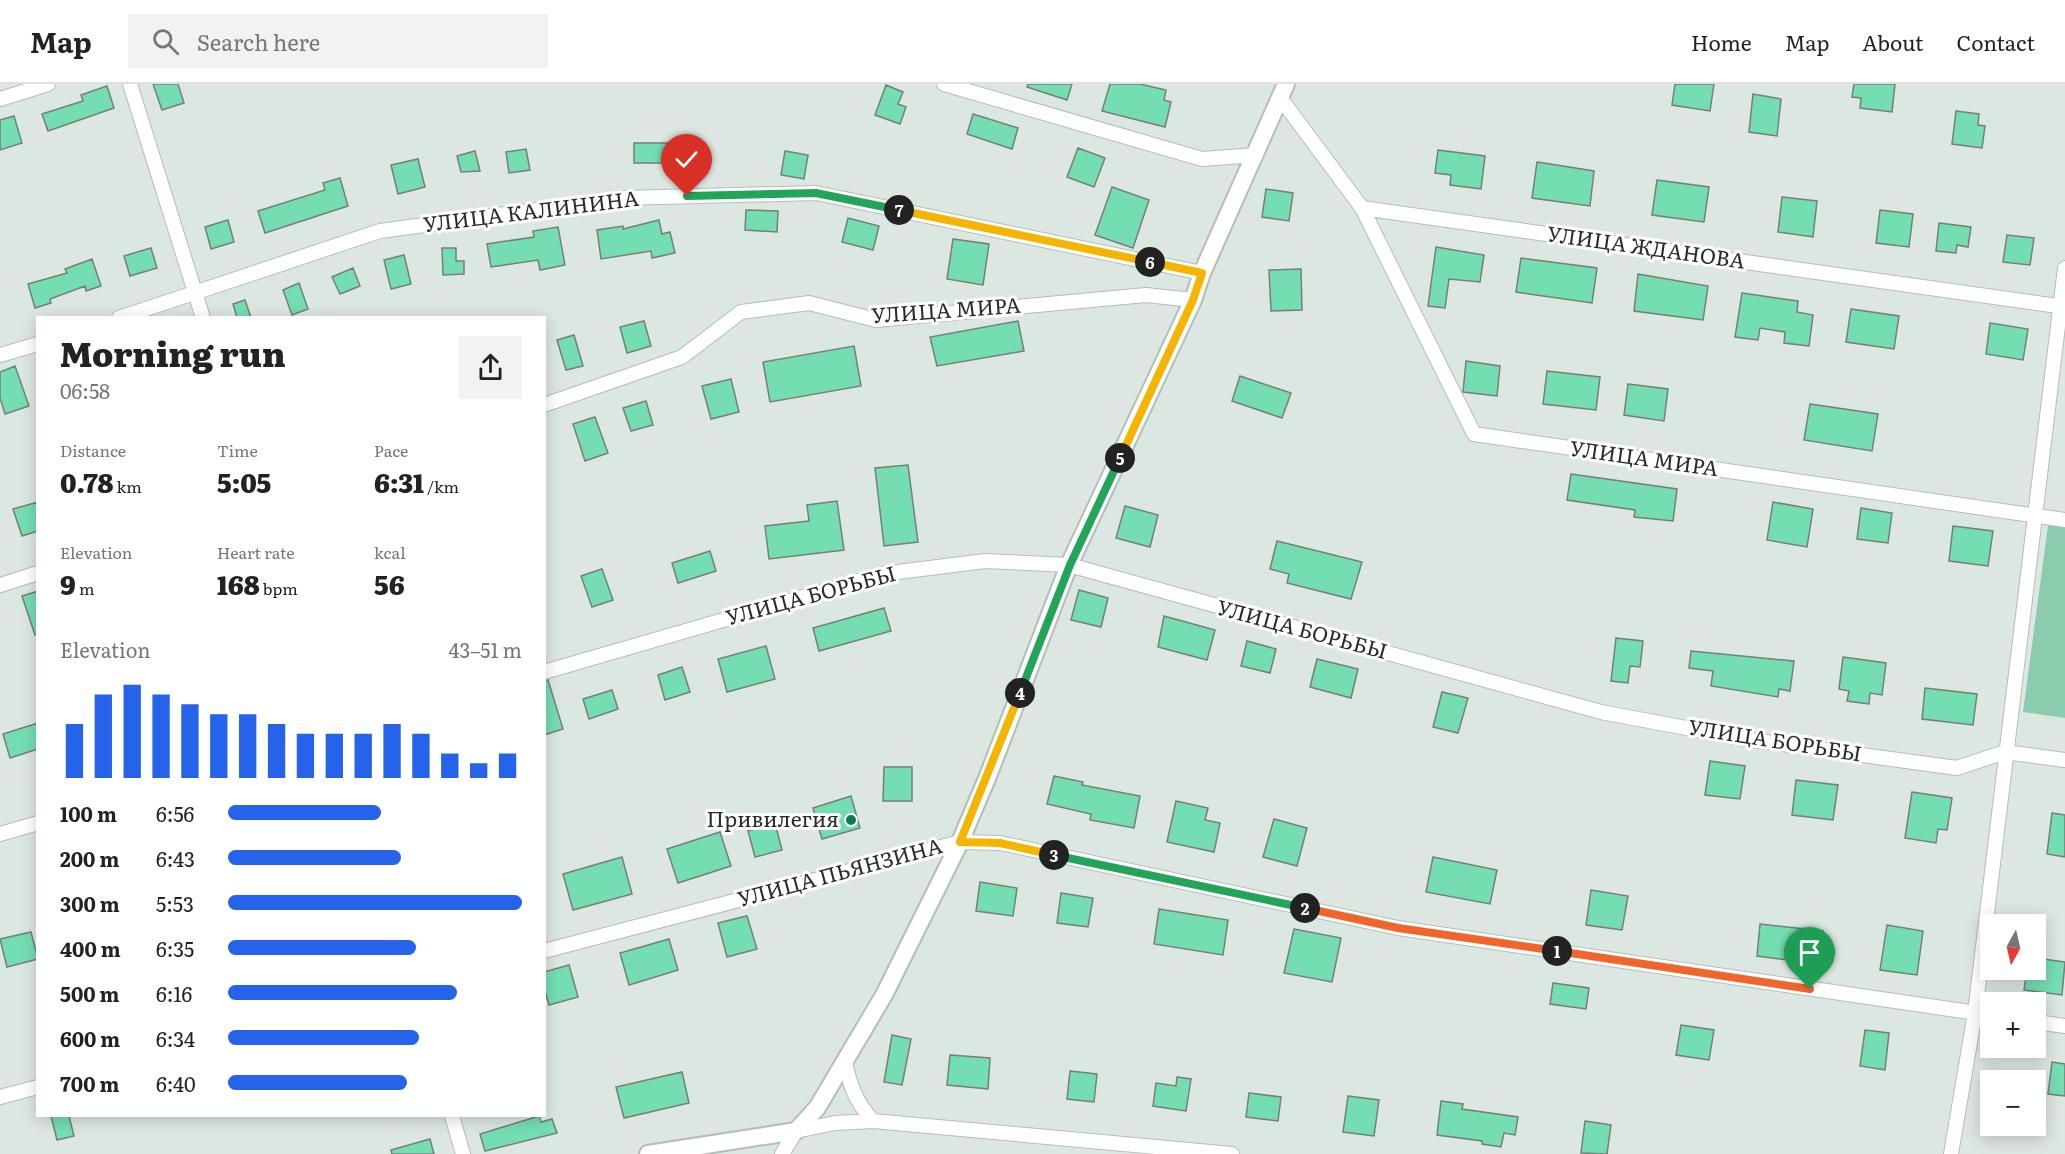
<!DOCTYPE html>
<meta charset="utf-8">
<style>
body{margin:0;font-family:Literata,serif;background:#f2f2f2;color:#222;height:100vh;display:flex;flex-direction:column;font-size:22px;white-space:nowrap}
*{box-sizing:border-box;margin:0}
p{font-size:20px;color:#767676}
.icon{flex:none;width:33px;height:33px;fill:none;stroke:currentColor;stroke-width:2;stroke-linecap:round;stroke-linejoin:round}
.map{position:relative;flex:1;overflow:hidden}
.side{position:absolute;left:36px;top:232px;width:510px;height:801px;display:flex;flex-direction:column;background:#fff;border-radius:0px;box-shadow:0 3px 15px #0003}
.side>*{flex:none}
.needle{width:39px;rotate:188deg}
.fabs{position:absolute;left:1980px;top:830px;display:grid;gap:12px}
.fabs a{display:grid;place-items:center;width:66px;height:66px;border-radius:0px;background:#fff;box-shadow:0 3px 15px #0003;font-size:30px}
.pin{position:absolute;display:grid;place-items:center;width:51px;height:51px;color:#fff;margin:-62px -26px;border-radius:50% 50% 50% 0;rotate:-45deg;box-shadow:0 0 6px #0007}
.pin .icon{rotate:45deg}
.km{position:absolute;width:30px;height:30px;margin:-15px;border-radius:50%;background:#222;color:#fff;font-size:16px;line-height:30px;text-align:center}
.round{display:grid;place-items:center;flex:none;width:63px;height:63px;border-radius:0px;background:#f2f2f2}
.head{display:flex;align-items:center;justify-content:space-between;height:102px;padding:0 24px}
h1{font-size:33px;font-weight:800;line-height:45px}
.metrics{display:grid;grid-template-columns:repeat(3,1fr);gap:9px;height:102px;padding:6px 24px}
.metrics div{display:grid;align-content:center}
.metrics b{font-size:26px;font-weight:800}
.metrics small{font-size:16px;font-weight:400}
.metrics p{font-size:16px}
.chart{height:168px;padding:12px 24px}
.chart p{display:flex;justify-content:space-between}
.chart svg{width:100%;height:108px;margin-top:6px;stroke:#2563eb;stroke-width:6}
ul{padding:0 24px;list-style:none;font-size:20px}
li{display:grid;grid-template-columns:96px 72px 1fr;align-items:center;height:45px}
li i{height:15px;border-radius:8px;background:#2563eb}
header{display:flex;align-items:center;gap:36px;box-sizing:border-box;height:84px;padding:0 30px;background:#fff;border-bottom:2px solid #e0e0e0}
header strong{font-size:28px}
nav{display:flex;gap:33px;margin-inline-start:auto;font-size:21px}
.search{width:420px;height:54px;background:#f2f2f2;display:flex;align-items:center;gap:15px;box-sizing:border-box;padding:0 21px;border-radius:0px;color:#767676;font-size:22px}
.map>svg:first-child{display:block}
.green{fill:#8bcbae}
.building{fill:#74deb2;stroke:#767f7a;stroke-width:1.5}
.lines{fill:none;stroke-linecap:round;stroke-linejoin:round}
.minor-casing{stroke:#b4beb9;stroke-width:16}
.tertiary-casing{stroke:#b4beb9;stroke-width:20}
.minor{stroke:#fff;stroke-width:14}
.tertiary{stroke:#fff;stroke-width:16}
.split-1-casing{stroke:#fff;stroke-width:12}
.split-2-casing{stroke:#fff;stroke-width:12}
.split-3-casing{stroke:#fff;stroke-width:12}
.split-4-casing{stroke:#fff;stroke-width:12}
.split-5-casing{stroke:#fff;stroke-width:12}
.split-6-casing{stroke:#fff;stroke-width:12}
.split-7-casing{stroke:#fff;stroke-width:12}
.split-8-casing{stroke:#fff;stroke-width:12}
.split-1{stroke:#f0652b;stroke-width:8}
.split-2{stroke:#f0652b;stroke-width:8}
.split-3{stroke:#22a559;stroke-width:8}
.split-4{stroke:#f5b400;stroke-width:8}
.split-5{stroke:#22a559;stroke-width:8}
.split-6{stroke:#f5b400;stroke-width:8}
.split-7{stroke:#f5b400;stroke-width:8}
.split-8{stroke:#22a559;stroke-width:8}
.poi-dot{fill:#077c58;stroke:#fff;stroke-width:2}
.labels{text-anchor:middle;stroke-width:6;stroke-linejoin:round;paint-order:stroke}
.street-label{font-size:21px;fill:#272b29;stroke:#fff}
.poi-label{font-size:21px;fill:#272b29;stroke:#fff;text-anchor:end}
</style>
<header>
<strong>Map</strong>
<div class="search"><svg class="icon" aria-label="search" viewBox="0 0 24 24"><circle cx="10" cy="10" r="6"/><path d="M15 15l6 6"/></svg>Search here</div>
<nav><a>Home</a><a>Map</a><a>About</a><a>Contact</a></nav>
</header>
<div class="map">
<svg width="2065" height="1070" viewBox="0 0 2065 1070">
<rect width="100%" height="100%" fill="#dde7e2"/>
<!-- green -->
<path class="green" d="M2049,434L2065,436V634L2023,628Z"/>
<!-- building -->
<path class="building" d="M153,0H178L184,19L162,26Z
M1028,0H1072L1067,16L1027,3Z
M1110,0H1140L1166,6L1164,16L1171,18L1165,43L1102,27Z
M1675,0H1714L1710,27L1672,21Z
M1854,0H1895L1892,28L1860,24L1861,14L1852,13Z
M886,1L903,8L898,20L906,23L900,40L875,31Z
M107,2L114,24L48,47L42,30L83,17L81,11Z
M1753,10L1781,15L1777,52L1749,48Z
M1956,27L1979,30L1978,41L1985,42L1982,64L1952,60Z
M973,30L1018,44L1012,65L967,50Z
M14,32L22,59L0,66V36Z
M634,59H669V79H634Z
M1078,64L1105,74L1094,103L1067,93Z
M526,65L530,86L509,89L506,68Z
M1438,66L1485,72L1481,105L1450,101L1451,91L1435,89Z
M475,67L480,87L461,88L457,72Z
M785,67L808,71L804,95L781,91Z
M418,75L425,103L398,110L391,81Z
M1537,78L1594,87L1590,122L1532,114Z
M340,94L348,122L265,149L258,127L325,106L323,99Z
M1657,96L1709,103L1704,138L1652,131Z
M1112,103L1149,116L1133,164L1095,151Z
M1266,105L1293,109L1289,137L1262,133Z
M1782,113L1817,117L1813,153L1778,148Z
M746,126L778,127L777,148L745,146Z
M1880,126L1913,130L1909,163L1876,159Z
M848,134L879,142L873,166L842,158Z
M228,136L234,158L211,165L205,143Z
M659,136L662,150L670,148L675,169L652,174L651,167L601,175L597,146L623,142V145Z
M1939,139L1971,143L1968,163L1957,161L1956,169L1936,167Z
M558,143L565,181L540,186L538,176L491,183L487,160L534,153L533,147Z
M2007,151L2034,154L2030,181L2003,178Z
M953,155L989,160L983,201L947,195Z
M1436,163L1484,171L1480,198L1449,195L1445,224L1428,222Z
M151,164L157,184L130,192L124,172Z
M442,164H456V177H464V190L443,191Z
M404,171L411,200L391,205L384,176Z
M1521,174L1597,184L1592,219L1516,208Z
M92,175L101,202L86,207L85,202L50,215L51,219L35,224L28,200L67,189L65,185Z
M353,184L360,202L340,210L332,193Z
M1301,185L1302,226L1271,227L1269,186Z
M1638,190L1708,202L1703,236L1634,227Z
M299,199L308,225L292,231L283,206Z
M1742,209L1798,217L1797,228L1813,231L1809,262L1784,259L1785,248L1760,244L1758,256L1735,253Z
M245,216L251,234H237L233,220Z
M1851,225L1899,232L1894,265L1846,258Z
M644,237L651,262L627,269L620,243Z
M1018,237L1024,267L937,282L930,253Z
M1990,239L2028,245L2023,276L1986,270Z
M574,251L583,282L566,286L557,256Z
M854,262L861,302L770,318L763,278Z
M1466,277L1500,282L1497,312L1463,308Z
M15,282L29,322L5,330L0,314V288Z
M1547,287L1600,293L1596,326L1543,320Z
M1240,292L1291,309L1282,334L1232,317Z
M731,295L739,328L711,335L702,302Z
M1628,300L1668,305L1664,337L1624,331Z
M646,317L653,341L631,347L623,324Z
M1810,320L1878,330L1872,367L1804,356Z
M595,333L608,369L585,377L573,340Z
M908,381L918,458L884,462L875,384Z
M1571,390L1677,405L1673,437L1634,433L1635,426L1567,416Z
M837,417L844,466L769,475L765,442L809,437L807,421Z
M38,418V447L22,452L13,425Z
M1773,418L1813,425L1807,463L1767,456Z
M1125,422L1158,431L1150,463L1116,454Z
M1861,424L1892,429L1888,459L1857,455Z
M1953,442L1993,447L1988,482L1949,477Z
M1277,457L1362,478L1351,515L1287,499L1289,490L1270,485Z
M710,467L716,487L678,499L672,479Z
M602,485L613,516L592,523L581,492Z
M1079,506L1108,514L1101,543L1071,536Z
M38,507V551H35L22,512Z
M884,524L891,547L819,567L813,544Z
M1164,532L1215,546L1207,576L1158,563Z
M1616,554L1643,557L1640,583L1630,582L1628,599L1611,597Z
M1247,557L1276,565L1270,589L1241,582Z
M766,562L775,595L727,608L718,575Z
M1691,567L1794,577L1790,607L1779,605L1778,613L1711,602L1713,587L1689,584Z
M1843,573L1886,579L1882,611L1870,609L1869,620L1847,617L1849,607L1839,605Z
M1317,575L1358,585L1351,614L1310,603Z
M682,583L690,608L665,616L658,591Z
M548,596L563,645L544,651V597Z
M1925,604L1977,610L1973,641L1922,635Z
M612,606L618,625L589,635L583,615Z
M1442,608L1468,614L1458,649L1433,643Z
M38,639V665L10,674L3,650Z
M1710,677L1745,682L1740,715L1705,711Z
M884,683H912V717H883Z
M1054,692L1083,698L1082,701L1140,712L1134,744L1090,736L1091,730L1047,720Z
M1796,696L1838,701L1833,736L1792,731Z
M1912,708L1952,714L1947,746L1938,745L1936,759L1905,754Z
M851,712L860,744L822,755L813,724Z
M1176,717L1208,724L1205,736L1220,739L1214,768L1167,758Z
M2052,729L2065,731V773L2047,770Z
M1274,735L1307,744L1297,782L1263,773Z
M775,739L782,766L755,773L748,747Z
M720,748L731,782L678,799L667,765Z
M622,773L632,810L573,826L563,790Z
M1433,773L1497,786L1490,820L1426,808Z
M980,798L1017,804L1013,832L976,827Z
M1591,806L1628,812L1622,846L1586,841Z
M1061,809L1093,814L1088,843L1057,839Z
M1159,825L1228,836L1223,871L1154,860Z
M747,832L757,865L727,873L718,839Z
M1760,840L1823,847L1819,880L1757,872Z
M1887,841L1923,847L1917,891L1880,886Z
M1294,845L1341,854L1332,898L1284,889Z
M31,848L38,875L7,883L0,855Z
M669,855L678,886L629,901L620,869Z
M2036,874L2065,878L2062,911L2024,906L2027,885H2036Z
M569,881L578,913L549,921L544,904V888Z
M1553,899L1589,904L1586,925L1550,920Z
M1681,941L1714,946L1709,976L1676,971Z
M1865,946L1889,949L1885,986L1860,982Z
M892,951L911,955L902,1001L884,998Z
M950,971L990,974L988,1005L947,1001Z
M2052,978L2065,980V1012L2048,1010Z
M1070,987L1097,990L1094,1018L1067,1015Z
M682,988L689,1019L624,1034L616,1003Z
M1177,993L1191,995L1186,1027L1153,1022L1156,999L1176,1002Z
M1249,1009L1281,1013L1278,1037L1246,1033Z
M1348,1012L1379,1016L1374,1052L1343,1048Z
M1441,1017L1463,1020L1462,1025L1518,1033L1515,1051L1504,1049L1501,1063L1482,1060V1057L1437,1051Z
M51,1032H69L74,1052L57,1056Z
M539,1032L541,1038L552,1035L557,1049L485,1067L480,1050Z
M1585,1037L1611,1041L1607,1070L1581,1069Z
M430,1055L434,1070H392L391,1066Z"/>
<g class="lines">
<!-- minor casing -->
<g class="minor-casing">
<path id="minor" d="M130,0L203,234
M944,0L1202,75L1256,71
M0,15L48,0
M1281,15L1362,124L2065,223
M1362,124L1474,350L2065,436
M119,234L380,147L623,114L816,109L1202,189
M0,271L38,260
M544,321L682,273L741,228L809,219L876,236L1146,211L1193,216
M0,501L38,489
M544,588L882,490L985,477L1069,481L1601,628L1745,655L1957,684L2005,668L2065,676
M0,750L38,739
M544,867L960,758L1000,759L1398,844L1990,931
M2036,938L2065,942
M845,978C850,1002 856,1018 873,1037
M0,1013L38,1003
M452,1032L463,1070
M782,1070L796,1047L835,1039L873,1037L1232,1070
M1951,1070L1975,929L2065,184"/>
</g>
<!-- tertiary casing -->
<g class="tertiary-casing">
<path id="tertiary" d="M648,1070L796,1047L817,1024L884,911L960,758L988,692L1069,481L1193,216L1202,189L1286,0"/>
</g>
<!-- minor -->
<use href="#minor" class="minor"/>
<!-- tertiary -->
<use href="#tertiary" class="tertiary"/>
</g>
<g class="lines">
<!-- split-1 casing -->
<g class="split-1-casing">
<path id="split-1" d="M1557,867L1810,905"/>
</g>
<!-- split-2 casing -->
<g class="split-2-casing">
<path id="split-2" d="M1305,824L1398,844L1557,867"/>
</g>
<!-- split-3 casing -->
<g class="split-3-casing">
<path id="split-3" d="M1054,771L1305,824"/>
</g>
<!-- split-4 casing -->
<g class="split-4-casing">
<path id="split-4" d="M1020,609L960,758L1000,759L1054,771"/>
</g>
<!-- split-5 casing -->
<g class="split-5-casing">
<path id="split-5" d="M1020,609L1070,481L1120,374"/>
</g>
<!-- split-6 casing -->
<g class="split-6-casing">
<path id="split-6" d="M1120,374L1193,216L1202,189L1150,178"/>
</g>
<!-- split-7 casing -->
<g class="split-7-casing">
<path id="split-7" d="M899,126L1150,178"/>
</g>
<!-- split-8 casing -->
<g class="split-8-casing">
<path id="split-8" d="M687,112L816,109L899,126"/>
</g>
<!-- split-1 -->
<use href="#split-1" class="split-1"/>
<!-- split-2 -->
<use href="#split-2" class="split-2"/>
<!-- split-3 -->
<use href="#split-3" class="split-3"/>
<!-- split-4 -->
<use href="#split-4" class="split-4"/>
<!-- split-5 -->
<use href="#split-5" class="split-5"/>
<!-- split-6 -->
<use href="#split-6" class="split-6"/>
<!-- split-7 -->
<use href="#split-7" class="split-7"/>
<!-- split-8 -->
<use href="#split-8" class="split-8"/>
</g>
<!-- markers -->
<circle class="poi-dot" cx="851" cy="736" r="6"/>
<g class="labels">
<!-- street labels -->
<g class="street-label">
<text transform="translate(531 128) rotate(-7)" y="7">УЛИЦА КАЛИНИНА</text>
<text transform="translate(1646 164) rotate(8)" y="7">УЛИЦА ЖДАНОВА</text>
<text transform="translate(946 227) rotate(-4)" y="7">УЛИЦА МИРА</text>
<text transform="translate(1644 375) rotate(8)" y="7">УЛИЦА МИРА</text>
<text transform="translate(811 512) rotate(-15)" y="7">УЛИЦА БОРЬБЫ</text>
<text transform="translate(1302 546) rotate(15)" y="7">УЛИЦА БОРЬБЫ</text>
<text transform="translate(1775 657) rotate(9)" y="7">УЛИЦА БОРЬБЫ</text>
<text transform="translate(840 789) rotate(-15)" y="7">УЛИЦА ПЬЯНЗИНА</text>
</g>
<!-- poi labels -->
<g class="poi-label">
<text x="839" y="743">Привилегия</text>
</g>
</g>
</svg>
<div class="fabs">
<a><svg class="needle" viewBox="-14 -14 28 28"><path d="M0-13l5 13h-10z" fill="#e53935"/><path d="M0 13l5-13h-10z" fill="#767676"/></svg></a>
<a>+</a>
<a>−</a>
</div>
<div class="pin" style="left:1810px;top:905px;background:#1e9e55"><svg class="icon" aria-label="arrive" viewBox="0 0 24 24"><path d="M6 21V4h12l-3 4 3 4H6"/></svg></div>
<div class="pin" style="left:687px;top:112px;background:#d93025"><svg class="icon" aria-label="check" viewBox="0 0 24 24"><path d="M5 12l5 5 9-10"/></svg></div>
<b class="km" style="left:1557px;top:867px">1</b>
<b class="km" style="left:1305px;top:824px">2</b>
<b class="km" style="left:1054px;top:771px">3</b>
<b class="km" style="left:1020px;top:609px">4</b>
<b class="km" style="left:1120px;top:374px">5</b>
<b class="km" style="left:1150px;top:178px">6</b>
<b class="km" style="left:899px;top:126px">7</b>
<section class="side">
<div class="head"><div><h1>Morning run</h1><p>06:58</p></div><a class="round"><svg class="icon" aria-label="share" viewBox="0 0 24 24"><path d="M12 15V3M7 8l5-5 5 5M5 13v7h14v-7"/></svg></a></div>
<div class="metrics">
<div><p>Distance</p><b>0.78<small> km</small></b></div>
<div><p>Time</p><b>5:05</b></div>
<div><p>Pace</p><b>6:31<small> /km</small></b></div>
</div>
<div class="metrics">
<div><p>Elevation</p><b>9<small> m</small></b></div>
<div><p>Heart rate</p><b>168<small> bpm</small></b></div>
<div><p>kcal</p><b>56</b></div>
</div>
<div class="chart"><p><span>Elevation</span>43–51 m</p>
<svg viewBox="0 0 160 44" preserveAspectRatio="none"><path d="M5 44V22M15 44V10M25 44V6M35 44V10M45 44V14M55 44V18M65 44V18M75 44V22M85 44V26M95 44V26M105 44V26M115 44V22M125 44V26M135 44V34M145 44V38M155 44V34"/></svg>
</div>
<ul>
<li><b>100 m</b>6:56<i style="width:52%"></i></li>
<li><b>200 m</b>6:43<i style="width:59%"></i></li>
<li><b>300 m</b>5:53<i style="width:100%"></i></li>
<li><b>400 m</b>6:35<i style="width:64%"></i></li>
<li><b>500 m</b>6:16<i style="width:78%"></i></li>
<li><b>600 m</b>6:34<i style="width:65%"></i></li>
<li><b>700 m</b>6:40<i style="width:61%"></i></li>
</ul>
</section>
</div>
